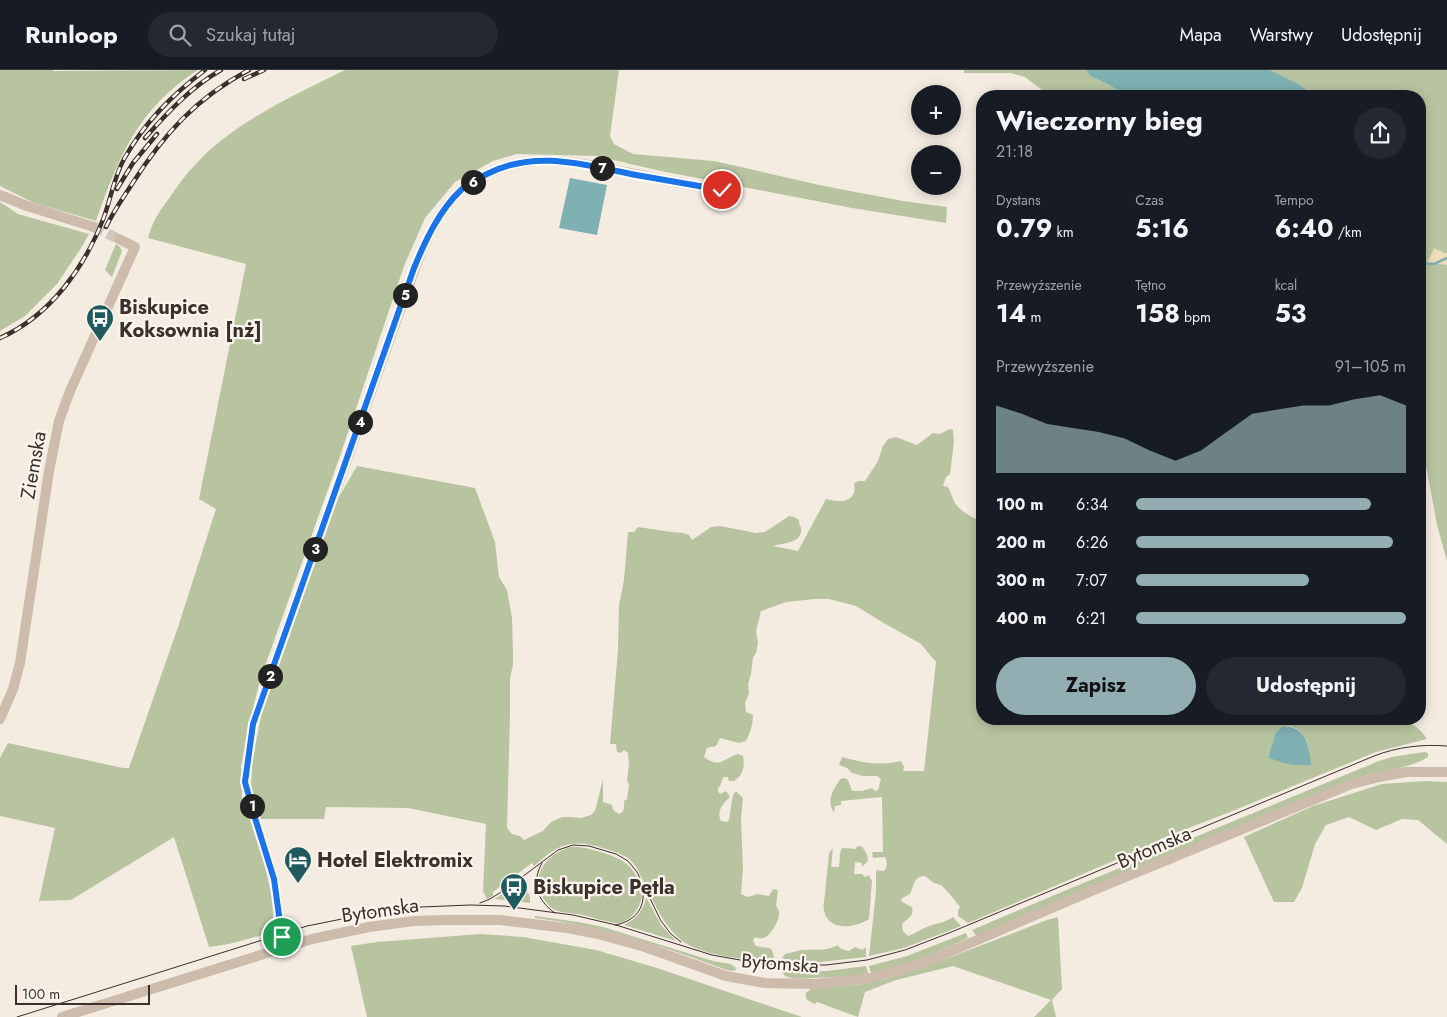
<!DOCTYPE html>
<html lang="pl">
<meta charset="utf-8">
<style>
body{margin:0;font-family:Jost,sans-serif;background:#242831;color:#f1f3f6;height:100vh;display:flex;flex-direction:column;font-size:19px;white-space:nowrap}
*{box-sizing:border-box;margin:0}
p{font-size:16px;color:#9ea1a6}
.icon{flex:none;width:28px;height:28px;fill:none;stroke:currentColor;stroke-width:2;stroke-linecap:round;stroke-linejoin:round}
.map{position:relative;flex:1;overflow:hidden}
.panel{position:absolute;left:976px;top:20px;width:450px;height:635px;display:flex;flex-direction:column;background:#171b24;border-radius:20px;box-shadow:0 2px 12px #0003}
.panel>*{flex:none}
.tools{position:absolute;left:911px;top:15px;display:grid;gap:10px}
.tools a{display:grid;place-items:center;width:50px;height:50px;border-radius:50%;background:#171b24;box-shadow:0 2px 12px #0003;font-size:25px}
.scale{position:absolute;left:15px;bottom:12px;width:135px;box-sizing:border-box;padding-left:5px;border:2px solid #3b302b;border-top:0;font-size:14px;line-height:18px;white-space:nowrap;color:#3b302b;-webkit-text-stroke:4px #fbf5ee;paint-order:stroke}
.pin{position:absolute;display:grid;place-items:center;width:42px;height:42px;color:#fff;margin:-21px;border:2px solid #fff;border-radius:50%;box-shadow:0 1px 5px #0007}
.km{position:absolute;width:25px;height:25px;margin:-12px;border-radius:50%;background:#222;color:#fff;font-size:14px;line-height:25px;text-align:center}
.round{display:grid;place-items:center;flex:none;width:52px;height:52px;border-radius:26px;background:#242831}
.headline{display:flex;align-items:center;justify-content:space-between;height:85px;padding:0 20px}
h1{font-size:28px;font-weight:700;line-height:38px}
.stats{display:grid;grid-template-columns:repeat(3,1fr);gap:8px;height:85px;padding:5px 20px}
.stats div{display:grid;align-content:center}
.stats b{font-size:25px;font-weight:700}
.stats small{font-size:14px;font-weight:400}
.stats p{font-size:14px}
.chart{height:140px;padding:10px 20px}
.chart p{display:flex;justify-content:space-between}
.chart svg{width:100%;height:90px;margin-top:5px;fill:#92aeb2;opacity:.7}
.action{display:flex;gap:10px;margin-top:auto;padding:10px 20px}
.action a{flex:1;height:58px;border-radius:30px;background:#92aeb2;color:#111;font-size:20px;font-weight:700;line-height:58px;text-align:center}
.action a+a{background:#242831;color:#f1f3f6}
ul{padding:0 20px;list-style:none;font-size:16px}
li{display:grid;grid-template-columns:80px 60px 1fr;align-items:center;height:38px}
li i{height:12px;border-radius:6px;background:#92aeb2}
header{display:flex;align-items:center;gap:30px;box-sizing:border-box;height:70px;padding:0 25px;background:#171b24;border-bottom:1px solid #363941}
header strong{font-size:24px}
nav{display:flex;gap:28px;margin-inline-start:auto;font-size:18px}
.search{width:350px;height:45px;background:#242831;display:flex;align-items:center;gap:12px;box-sizing:border-box;padding:0 18px;border-radius:28px;color:#9ea1a6;font-size:19px}
.map>svg:first-child{display:block}
.green{fill:#b8c4a0;fill-rule:evenodd}
.sand{fill:#efdcb8}
.water{fill:#7fb0b2}
.lines{fill:none;stroke-linecap:round;stroke-linejoin:round}
.stream{stroke:#7fb0b2;stroke-width:2.5}
.minor-tunnel{stroke:#cfc6bd;stroke-width:10;stroke-dasharray:10 5;stroke-linecap:butt}
.minor{stroke:#cdbbac;stroke-width:10}
.tram{stroke:#3b302b;stroke-width:1}
.rail-casing{stroke:#3b302b;stroke-width:4.5}
.rail{stroke:#fbf5ee;stroke-width:2.5;stroke-dasharray:8;stroke-linecap:butt}
.route-casing{stroke:#fff;stroke-width:10}
.route{stroke:#1a73e8;stroke-width:6}
.labels{text-anchor:middle;stroke-width:4.5;stroke-linejoin:round;paint-order:stroke}
.poi-label{font-size:20px;font-weight:bold;fill:#3b302b;stroke:#fbf5ee;text-anchor:start}
.street-label{font-size:20px;fill:#3b302b;stroke:#fbf5ee}
</style>
<header>
<strong>Runloop</strong>
<div class="search"><svg class="icon" aria-label="search" viewBox="0 0 24 24"><circle cx="10" cy="10" r="6"/><path d="M15 15l6 6"/></svg>Szukaj tutaj</div>
<nav><a>Mapa</a><a>Warstwy</a><a>Udostępnij</a></nav>
</header>
<div class="map">
<svg width="1447" height="947" viewBox="0 0 1447 947">
<rect width="100%" height="100%" fill="#f4ebe1"/>
<!-- green -->
<path class="green" d="M0,0H53V1L198,0C138,38 118,88 96,151L34,133L0,116Z
M345,0H619L610,66L614,74L633,84L714,91L824,116L903,131L947,137L946,153L852,138L661,101L596,86L517,84L493,91L455,112L425,148L404,196L340,386L260,610L248,659L241,697L242,727L264,792L272,827L274,862L229,874L209,877L174,767L71,830L39,831L55,758L0,746V688L8,673L123,698H129L178,557L216,439L199,429L246,194L148,168C153,150 159,142 170,127C185,104 205,82 227,66C263,39 305,20 345,0Z
M964,0H1086L1090,6L1107,14L1128,26H1050L1025,7L1011,3H964Z
M1270,0H1447V183H1444L1431,194L1441,193L1447,195V491L1437,455L1420,363V311L1422,292L1420,271V26H1316Z
M0,132L18,144L89,164L81,178L57,214L25,246L0,261Z
M116,174L120,177L122,181L112,207L105,200Z
M950,359L953,360L954,372L950,404L946,407L943,416L948,417C951,422 952,428 955,433C962,443 972,447 982,452V649H1402C1412,653 1422,660 1427,669L1376,682L1235,740L1163,768L1146,777L968,853L958,846V841L960,837L948,822L941,815L934,813L925,806C914,806 914,816 910,824L901,829L902,832L912,837C914,847 908,848 902,854L903,861L908,866C915,864 920,859 927,857C936,853 945,853 953,847L961,856L904,878L869,886L876,822V802L877,800L884,801C888,796 887,792 885,787L873,788L872,782H883L882,727L841,731V735L835,736L834,743C826,730 833,721 840,709L844,708L848,710L852,721H862L872,718L875,721L878,720L881,709L877,706H863L852,703L847,698L839,695L842,687C865,693 878,696 901,691L904,697L903,701H924L936,592L921,574L882,552L856,536L829,529H814L786,532L761,541L756,561L758,573L756,583L753,588L751,604L748,614L749,623L745,633L746,642L753,645C753,655 750,663 746,671L739,673L720,668L716,676L707,678L704,687C721,699 722,689 738,684L743,686C745,696 743,706 734,711H729L728,707H723L720,716L718,718V721L720,724L726,721L730,727C723,734 716,741 721,751L727,752L729,750L733,725L736,721L743,728L741,749L743,798L741,824L748,827L758,824L769,826L773,819L778,820L776,836C778,839 779,840 779,844C779,851 770,867 763,868C761,869 758,868 755,867L753,871L756,876L769,878L772,880L774,887L773,892C746,889 703,887 681,870C663,855 655,834 644,813C640,804 636,794 628,788C618,782 606,779 596,776C568,769 555,777 534,796L532,793L493,822V826L487,829L483,821L486,754L408,738L326,737L324,749H261L251,723L252,692L263,636L335,434L357,396L475,418L495,472L499,507L507,520L512,548L513,582V595L510,608V644L507,758L512,764L520,766L524,770L543,761L551,752L562,747H569L581,748L591,745L595,741L603,709V732L612,735L613,740L619,744C625,742 624,736 624,731L627,729L629,715L627,710L629,694L628,683L624,680L621,683L617,682L616,674H610L618,580L619,535L624,510L628,462H634L638,457L671,462L683,463L689,465L692,470L711,457L720,456L756,463L765,462L789,446L794,447L799,450C799,453 800,456 801,458C803,474 782,473 773,476L798,481L826,429C840,433 858,433 854,413L859,411H865L878,391L883,376L888,369L896,367L917,375L933,363L940,364ZM1283,656C1299,656 1305,664 1309,679L1268,687L1276,663Z
M1424,682L1428,683V687C1410,698 1388,700 1367,705L977,867L972,860L1064,821L1379,691L1392,687Z
M1425,711L1447,712V774L1418,750L1402,749L1376,760L1349,747L1326,755L1315,774L1302,818L1294,832H1274L1244,767L1313,736L1382,714Z
M861,776C865,780 868,785 868,791L862,797V793L855,792L854,804H862L865,807L869,805L872,811L869,849C855,858 829,862 824,841C823,836 824,830 825,825C826,811 828,797 829,783L833,778L831,797H839L840,783L842,778L856,779V777Z
M571,777C580,776 588,779 597,781C614,786 628,790 637,807C640,812 642,818 642,825C641,837 630,854 616,853C605,852 593,847 582,845C575,843 559,843 553,839C548,836 544,830 541,824C531,802 550,782 571,777Z
M522,810L530,827V833L495,829Z
M646,827L661,855L676,871L624,855C636,849 644,840 646,827Z
M535,846L578,852L603,857L713,891L730,894L735,897L736,900L732,901L727,900C664,877 602,856 535,848Z
M1058,847L1062,919L1052,930L1056,947H1034L1051,930L953,896L896,910L865,922L858,947L817,932L815,934C810,932 804,930 806,923L811,919L863,914L890,908L922,898L1047,850Z
M966,863L968,868C936,883 905,897 871,903L869,896L907,886Z
M480,864L523,867L596,880L657,898L802,947H367L351,876L377,872Z
M837,875L841,879L849,881L855,877L862,880L866,877V887L811,893H783L782,888L785,884C790,883 796,881 801,880C812,879 827,882 837,875Z
M866,896L868,903L853,906L795,909L785,906L782,902L784,901H827Z"/>
<!-- sand -->
<path class="sand" d="M1434,178L1444,183H1447V195C1440,193 1434,195 1427,193Z"/>
<!-- water -->
<path class="water" d="M1086,0H1270L1296,13L1316,26H1128L1107,14L1090,6Z
M570,108L607,115L597,165L559,158Z
M1283,656C1307,657 1309,676 1311,695C1295,696 1282,694 1268,687L1276,662Z"/>
<g class="lines">
<!-- stream -->
<path class="stream" d="M1420,193L1434,194L1447,188"/>
<!-- minor-tunnel -->
<path class="minor-tunnel" d="M94,157L119,169"/>
<!-- minor -->
<path class="minor" d="M0,125L27,136L94,157
M0,649L13,619L20,593L49,401L59,351L70,321L135,177L119,169
M284,877L281,863L274,809L255,749L245,712L253,654L415,198C426,169 439,141 461,120C466,115 474,111 480,108C533,77 585,95 640,105C667,111 694,115 722,120
M62,947L312,869L369,857L414,851L444,850H500L567,858L598,864L645,877L726,906L765,913L815,914L870,908L905,899L940,886L1094,820L1352,714L1379,707L1406,702H1447"/>
<!-- tram -->
<path class="tram" d="M542,793C531,812 537,831 555,843
M480,833L490,829L506,819L558,780L573,775L589,776L616,784L628,791L637,802L661,851L671,864L681,872
M615,855C639,851 649,832 640,809
M17,947L307,856L367,844L421,837L470,835L504,836L573,845L616,855L712,885L751,892L780,895H826L867,890L905,880L949,863L1374,686C1397,677 1422,674 1447,676"/>
<!-- rail casing -->
<g class="rail-casing">
<path id="rail" d="M244,9L264,0
M145,68C168,42 191,17 221,0
M117,119L133,93L157,64
M106,157C113,142 123,128 132,114C164,64 196,28 249,0
M0,268C50,246 85,197 104,147C111,128 114,107 124,89C145,52 171,26 205,0"/>
</g>
<!-- rail -->
<use href="#rail" class="rail"/>
</g>
<g class="lines">
<!-- route casing -->
<g class="route-casing">
<path id="route" d="M282,867L274,809L255,748L245,712L253,654L414,198C426,169 439,141 461,120C468,113 479,108 487,104C536,79 585,95 636,105C664,110 693,115 722,120"/>
</g>
<!-- route -->
<use href="#route" class="route"/>
</g>
<!-- icons -->
<defs>
<g id="bus-pin" transform="scale(1.4375)"><path d="M0 17L-7.5 6A9.5 9.5 0 1 1 7.5 6Z" fill="#1f5a5e" stroke="#fbf5ee"/><path d="M-5-6H5V4H4V6H2V4H-2V6H-4V4H-5ZM-3.5-4V0h7V-4ZM-3.5 1.2v1.5H-2V1.2ZM2 1.2v1.5H3.5V1.2Z" fill="#fff"/></g>
<g id="hotel-pin" transform="scale(1.4375)"><path d="M0 17L-7.5 6A9.5 9.5 0 1 1 7.5 6Z" fill="#1f5a5e" stroke="#fbf5ee"/><path d="M-6-4.5h1.5V1H6V5H4.5V3h-9V5H-6ZM-4 0a1.8 1.8 0 1 1 3.6 0ZM.5 0V-2.5h3Q6-2.5 6 0Z" fill="#fff"/></g>
</defs>
<g fill-rule="evenodd">
<use href="#bus-pin" x="100" y="248"/>
<use href="#hotel-pin" x="298" y="790"/>
<use href="#bus-pin" x="514" y="817"/>
</g>
<g class="labels">
<!-- poi labels -->
<g class="poi-label">
<text x="119" y="244">Biskupice<tspan x="119" dy="23">Koksownia [nż]</tspan></text>
<text x="317" y="797">Hotel Elektromix</text>
<text x="533" y="824">Biskupice Pętla</text>
</g>
<!-- street labels -->
<g class="street-label">
<text transform="translate(33 395) rotate(-80)" y="7">Ziemska</text>
<text transform="translate(1154 777) rotate(-23)" y="7">Bytomska</text>
<text transform="translate(380 840) rotate(-8)" y="7">Bytomska</text>
<text transform="translate(780 893) rotate(4)" y="7">Bytomska</text>
</g>
</g>
</svg>
<div class="tools">
<a>+</a>
<a>−</a>
</div>
<div class="scale">100 m</div>
<div class="pin" style="left:282px;top:867px;background:#1e9e55"><svg class="icon" aria-label="arrive" viewBox="0 0 24 24"><path d="M6 21V4h12l-3 4 3 4H6"/></svg></div>
<div class="pin" style="left:722px;top:120px;background:#d93025"><svg class="icon" aria-label="check" viewBox="0 0 24 24"><path d="M5 12l5 5 9-10"/></svg></div>
<b class="km" style="left:252px;top:736px">1</b>
<b class="km" style="left:270px;top:606px">2</b>
<b class="km" style="left:315px;top:479px">3</b>
<b class="km" style="left:360px;top:352px">4</b>
<b class="km" style="left:405px;top:225px">5</b>
<b class="km" style="left:473px;top:112px">6</b>
<b class="km" style="left:602px;top:98px">7</b>
<section class="panel">
<div class="headline"><div><h1>Wieczorny bieg</h1><p>21:18</p></div><a class="round"><svg class="icon" aria-label="share" viewBox="0 0 24 24"><path d="M12 15V3M7 8l5-5 5 5M5 13v7h14v-7"/></svg></a></div>
<div class="stats">
<div><p>Dystans</p><b>0.79<small> km</small></b></div>
<div><p>Czas</p><b>5:16</b></div>
<div><p>Tempo</p><b>6:40<small> /km</small></b></div>
</div>
<div class="stats">
<div><p>Przewyższenie</p><b>14<small> m</small></b></div>
<div><p>Tętno</p><b>158<small> bpm</small></b></div>
<div><p>kcal</p><b>53</b></div>
</div>
<div class="chart"><p><span>Przewyższenie</span>91–105 m</p>
<svg viewBox="0 0 160 44" preserveAspectRatio="none"><path d="M0 44V11L10 15L20 20L30 22L40 24L50 27L60 33L70 38L80 33L90 24L100 15L110 13L120 11L130 11L140 8L150 6L160 11V44z"/></svg>
</div>
<ul>
<li><b>100 m</b>6:34<i style="width:87%"></i></li>
<li><b>200 m</b>6:26<i style="width:95%"></i></li>
<li><b>300 m</b>7:07<i style="width:64%"></i></li>
<li><b>400 m</b>6:21<i style="width:100%"></i></li>
</ul>
<div class="action"><a>Zapisz</a><a>Udostępnij</a></div>
</section>
</div>
